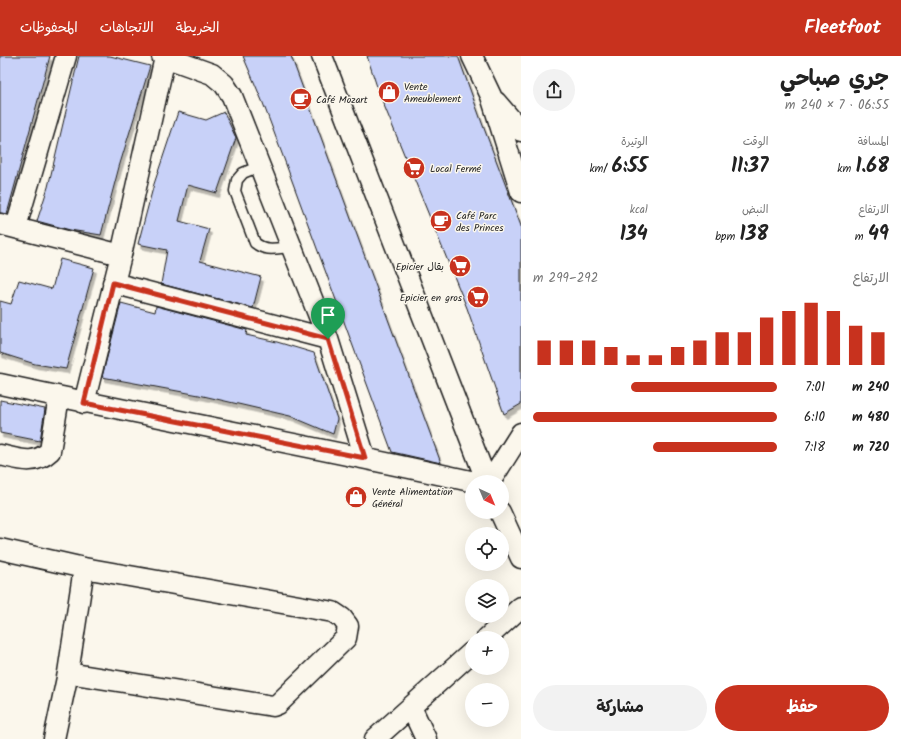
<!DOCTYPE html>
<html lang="ar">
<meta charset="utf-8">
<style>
body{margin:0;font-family:Kalam,"Playpen Sans Arabic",sans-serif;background:#f2f2f2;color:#222;direction:rtl;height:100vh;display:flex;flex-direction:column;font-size:15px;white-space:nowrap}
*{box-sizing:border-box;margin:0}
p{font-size:13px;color:#767676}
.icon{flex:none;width:22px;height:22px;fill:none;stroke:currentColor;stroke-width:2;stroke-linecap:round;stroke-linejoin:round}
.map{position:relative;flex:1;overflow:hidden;direction:ltr}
.panel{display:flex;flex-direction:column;background:#fff;width:380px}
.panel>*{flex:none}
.needle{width:26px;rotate:136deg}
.buttons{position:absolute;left:465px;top:419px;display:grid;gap:8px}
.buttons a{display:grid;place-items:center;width:44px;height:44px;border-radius:50%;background:#fff;box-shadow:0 4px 16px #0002;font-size:20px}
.pin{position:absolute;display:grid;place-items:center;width:34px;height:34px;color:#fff;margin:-41px -17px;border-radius:50% 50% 50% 0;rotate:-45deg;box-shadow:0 0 4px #0007}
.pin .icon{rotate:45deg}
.round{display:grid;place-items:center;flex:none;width:42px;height:42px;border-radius:21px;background:#f2f2f2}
.overview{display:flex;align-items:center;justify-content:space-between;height:68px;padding:0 12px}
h1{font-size:22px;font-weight:700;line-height:30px}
.metrics{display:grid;grid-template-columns:repeat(3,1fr);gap:6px;height:68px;padding:4px 12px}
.metrics div{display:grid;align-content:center}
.metrics b{font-size:20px;font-weight:700}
.metrics small{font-size:11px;font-weight:400}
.metrics p{font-size:11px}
.chart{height:112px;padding:8px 12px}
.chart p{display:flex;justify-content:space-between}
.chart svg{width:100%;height:72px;margin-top:4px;stroke:#c8321e;stroke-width:6}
.cta{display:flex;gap:8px;margin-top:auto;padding:8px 12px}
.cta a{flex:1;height:46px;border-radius:24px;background:#c8321e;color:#fff;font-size:16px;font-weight:700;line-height:46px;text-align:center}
.cta a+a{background:#f2f2f2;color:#222}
ul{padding:0 12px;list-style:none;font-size:13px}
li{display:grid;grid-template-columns:64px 48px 1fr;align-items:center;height:30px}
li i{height:10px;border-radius:5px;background:#c8321e}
header{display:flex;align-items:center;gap:24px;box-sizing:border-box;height:56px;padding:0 20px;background:#c8321e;color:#fff}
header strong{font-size:19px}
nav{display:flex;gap:22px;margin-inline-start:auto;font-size:14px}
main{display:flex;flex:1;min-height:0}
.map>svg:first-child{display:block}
.building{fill:#c8d1f8;stroke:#1c1c1c;filter:url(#shadow)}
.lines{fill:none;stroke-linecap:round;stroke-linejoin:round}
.service-casing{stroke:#1c1c1c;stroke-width:13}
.minor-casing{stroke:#1c1c1c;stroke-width:23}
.service{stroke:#fbf7ec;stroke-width:10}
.minor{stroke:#fbf7ec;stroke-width:20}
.route-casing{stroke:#fff;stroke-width:8}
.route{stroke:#c8321e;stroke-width:5}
.labels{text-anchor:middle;stroke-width:3;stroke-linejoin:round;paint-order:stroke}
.poi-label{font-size:10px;fill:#1c1c1c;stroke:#fbf7ec;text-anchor:start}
</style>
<header>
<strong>Fleetfoot</strong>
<nav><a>الخريطة</a><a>الاتجاهات</a><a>المحفوظات</a></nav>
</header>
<main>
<section class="panel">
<div class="overview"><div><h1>جري صباحي</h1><p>06:55 · 7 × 240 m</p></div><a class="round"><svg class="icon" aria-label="share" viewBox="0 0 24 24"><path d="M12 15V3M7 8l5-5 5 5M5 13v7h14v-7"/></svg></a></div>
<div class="metrics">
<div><p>المسافة</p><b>1.68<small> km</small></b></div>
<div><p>الوقت</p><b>11:37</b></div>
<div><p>الوتيرة</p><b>6:55<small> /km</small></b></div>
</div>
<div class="metrics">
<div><p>الارتفاع</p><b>49<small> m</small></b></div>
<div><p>النبض</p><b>138<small> bpm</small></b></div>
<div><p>kcal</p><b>134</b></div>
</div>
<div class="chart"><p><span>الارتفاع</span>292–299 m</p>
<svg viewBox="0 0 160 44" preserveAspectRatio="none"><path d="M5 44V29M15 44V29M25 44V29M35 44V33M45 44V38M55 44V38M65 44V33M75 44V29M85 44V24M95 44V24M105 44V15M115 44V11M125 44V6M135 44V11M145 44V20M155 44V24"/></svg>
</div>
<ul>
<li><b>240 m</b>7:01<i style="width:60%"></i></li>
<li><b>480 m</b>6:10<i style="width:100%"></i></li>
<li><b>720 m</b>7:18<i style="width:51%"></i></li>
</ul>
<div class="cta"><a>حفظ</a><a>مشاركة</a></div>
</section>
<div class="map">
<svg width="521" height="683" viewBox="0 0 521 683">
<defs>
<filter id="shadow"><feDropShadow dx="2.5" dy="4.5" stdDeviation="0" flood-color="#0004"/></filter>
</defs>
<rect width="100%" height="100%" fill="#fbf7ec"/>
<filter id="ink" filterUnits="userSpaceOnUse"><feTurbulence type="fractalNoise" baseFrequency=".025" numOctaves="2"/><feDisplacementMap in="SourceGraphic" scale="8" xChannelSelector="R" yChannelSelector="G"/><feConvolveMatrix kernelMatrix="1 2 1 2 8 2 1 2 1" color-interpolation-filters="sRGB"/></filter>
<g filter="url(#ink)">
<!-- building -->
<path class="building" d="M0,0H50L7,158L0,157Z
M79,0H110L150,10L119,111L101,179L70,174L37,165L48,131Z
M243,0H291L441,407L392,396L284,103L263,47Z
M367,0H458L482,67L521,170V348L504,358L467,252L379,37Z
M178,56L206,64L224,56L236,82L217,137L188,129L179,165L209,173L200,205L261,221L253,252L161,228L167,194L138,188L154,128Z
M60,203L94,212L66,313L35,308L0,297V245L11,248L19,224L52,233Z
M121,247L155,256L156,250L247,274L246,279L277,286L314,297L337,363L333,378L290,360L199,339L102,321Z
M0,344L45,353L40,385L0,377Z"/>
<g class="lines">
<!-- service casing -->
<g class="service-casing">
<path id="service" d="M260,110L243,117L237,124L235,135L255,187C266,196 277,192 291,191"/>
</g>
<!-- minor casing -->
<g class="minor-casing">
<path id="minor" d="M162,0L212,18L224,28L232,40L328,283L365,402
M322,0L487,426
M472,0L491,40L521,136
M496,46L521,75
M0,168L121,199
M16,171L66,0
M113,227L328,283
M0,328C158,362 317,391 475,426
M84,347L121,199L165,1
M0,399C19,403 34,410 50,395L59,341
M490,426L521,377
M500,456L521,502
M0,493L84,512L333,556L342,562L348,570L346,582L278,648L273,650L68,617
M487,582L521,551
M411,651L426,683
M54,683L68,617L84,512
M375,683L472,596"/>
</g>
<!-- service -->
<use href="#service" class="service"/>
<!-- minor -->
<use href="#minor" class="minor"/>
</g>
</g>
<g class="lines" filter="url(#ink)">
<!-- route casing -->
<g class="route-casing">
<path id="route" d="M113,227L328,283L365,402L84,347Z"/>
</g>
<!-- route -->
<use href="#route" class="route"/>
</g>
<!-- icons -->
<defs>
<g id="shop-disc" transform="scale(1.15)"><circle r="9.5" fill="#c8321e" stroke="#fbf7ec"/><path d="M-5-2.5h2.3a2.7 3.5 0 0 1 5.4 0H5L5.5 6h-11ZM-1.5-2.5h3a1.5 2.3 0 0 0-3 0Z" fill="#fff"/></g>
<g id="cafe-disc" transform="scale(1.15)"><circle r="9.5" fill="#c8321e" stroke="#fbf7ec"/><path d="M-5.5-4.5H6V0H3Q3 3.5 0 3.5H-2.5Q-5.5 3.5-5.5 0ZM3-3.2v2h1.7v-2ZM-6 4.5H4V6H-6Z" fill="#fff"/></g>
<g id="supermarket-disc" transform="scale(1.15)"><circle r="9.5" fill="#c8321e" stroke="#fbf7ec"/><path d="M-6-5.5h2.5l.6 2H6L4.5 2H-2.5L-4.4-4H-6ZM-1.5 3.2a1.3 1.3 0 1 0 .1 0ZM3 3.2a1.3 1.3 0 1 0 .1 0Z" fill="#fff"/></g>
</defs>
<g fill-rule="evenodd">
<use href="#shop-disc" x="389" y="36"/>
<use href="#cafe-disc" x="301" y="43"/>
<use href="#supermarket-disc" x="414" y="112"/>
<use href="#cafe-disc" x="441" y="165"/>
<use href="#supermarket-disc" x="460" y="210"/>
<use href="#supermarket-disc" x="478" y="241"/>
<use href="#shop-disc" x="356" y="441"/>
</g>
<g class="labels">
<!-- poi labels -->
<g class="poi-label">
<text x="404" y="34">Vente<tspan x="404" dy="12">Ameublement</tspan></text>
<text x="316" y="47">Café Mozart</text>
<text x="430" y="116">Local Fermé</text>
<text x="456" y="163">Café Parc<tspan x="456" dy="12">des Princes</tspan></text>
<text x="444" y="214" text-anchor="end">Epicier بقال</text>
<text x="462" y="245" text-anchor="end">Epicier en gros</text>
<text x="372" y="439">Vente Alimentation<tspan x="372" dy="12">Général</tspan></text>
</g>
</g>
</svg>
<div class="buttons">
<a><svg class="needle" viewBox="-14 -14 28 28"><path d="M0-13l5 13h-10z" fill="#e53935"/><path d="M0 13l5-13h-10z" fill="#767676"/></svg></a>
<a><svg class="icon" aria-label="locate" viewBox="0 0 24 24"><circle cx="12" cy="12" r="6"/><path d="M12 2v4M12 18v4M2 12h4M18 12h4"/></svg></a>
<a><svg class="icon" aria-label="layers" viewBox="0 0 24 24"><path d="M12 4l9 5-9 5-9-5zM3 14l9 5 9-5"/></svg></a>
<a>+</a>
<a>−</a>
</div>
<div class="pin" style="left:328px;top:283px;background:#1e9e55"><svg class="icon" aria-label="arrive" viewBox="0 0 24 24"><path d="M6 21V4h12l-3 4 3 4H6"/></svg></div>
</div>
</main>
